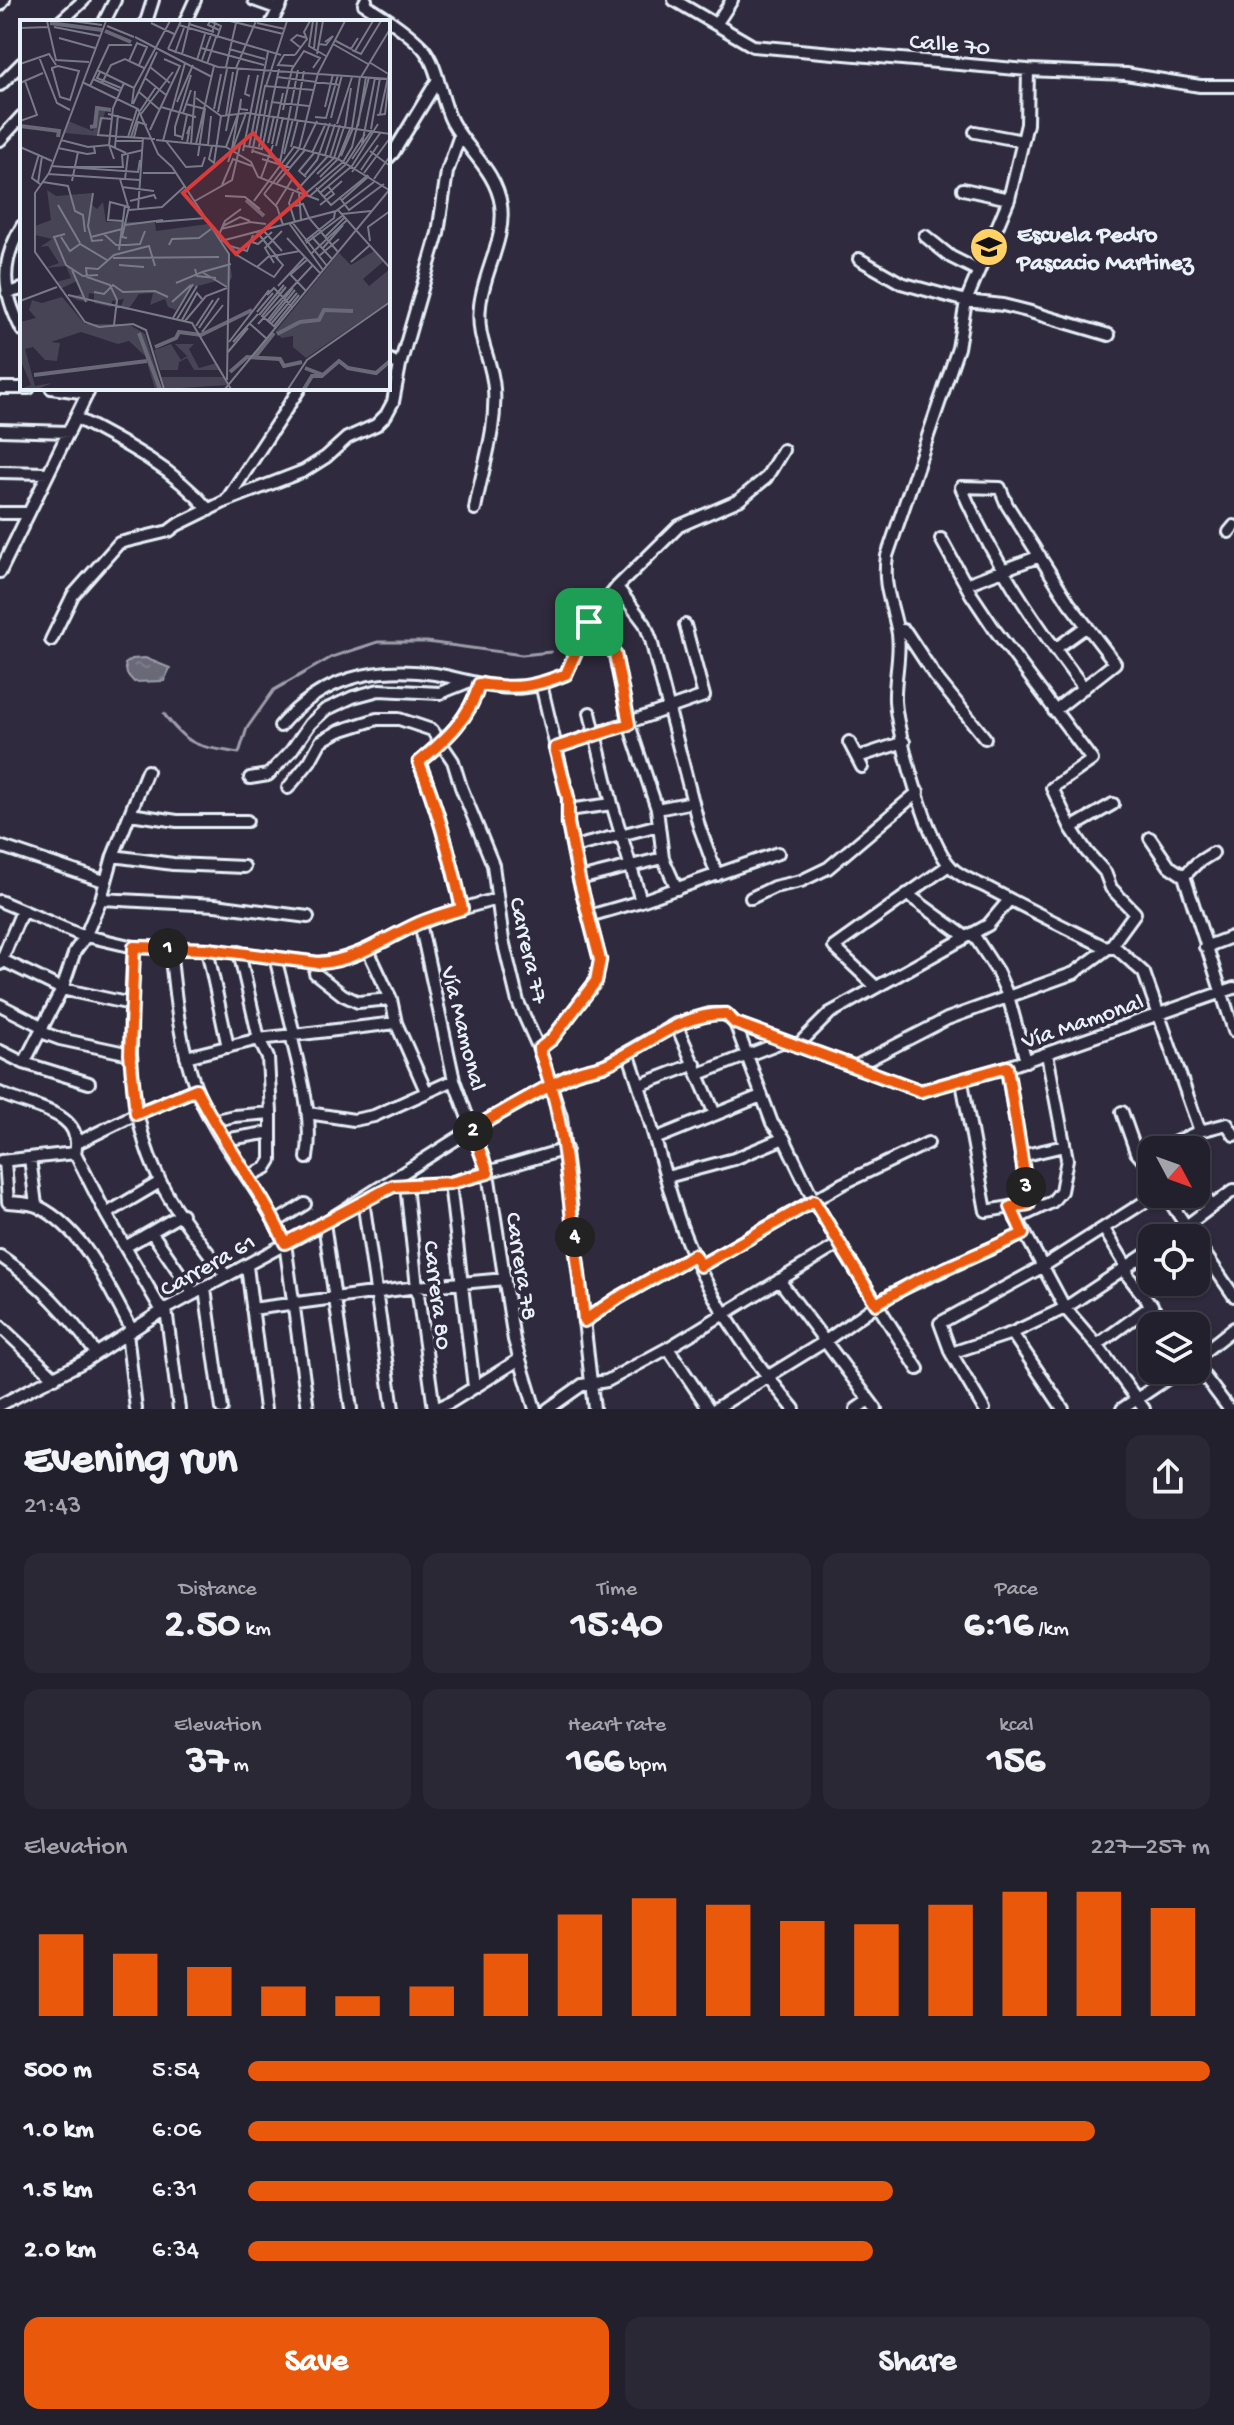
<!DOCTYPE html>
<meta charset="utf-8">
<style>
body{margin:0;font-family:"Gochi Hand",sans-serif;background:#2b2836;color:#f1f3f6;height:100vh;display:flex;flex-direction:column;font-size:30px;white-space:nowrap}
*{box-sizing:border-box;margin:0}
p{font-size:26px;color:#a3a3aa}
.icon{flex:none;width:44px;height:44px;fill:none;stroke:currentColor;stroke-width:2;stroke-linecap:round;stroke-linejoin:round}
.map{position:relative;height:1409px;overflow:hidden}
.panel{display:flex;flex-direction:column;background:#23202e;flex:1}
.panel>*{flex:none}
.needle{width:52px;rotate:131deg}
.buttons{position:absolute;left:1138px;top:1136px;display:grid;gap:16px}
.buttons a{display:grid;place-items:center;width:72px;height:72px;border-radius:16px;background:#23202e;box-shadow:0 2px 6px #0004,0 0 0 2px #403e4a;font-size:40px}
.pin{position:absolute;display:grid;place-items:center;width:68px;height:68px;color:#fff;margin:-34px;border-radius:16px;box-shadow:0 4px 12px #0006}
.km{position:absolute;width:40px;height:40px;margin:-20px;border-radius:50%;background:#222;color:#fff;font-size:22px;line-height:40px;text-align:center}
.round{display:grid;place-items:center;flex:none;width:84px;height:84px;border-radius:16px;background:#2b2836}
.overview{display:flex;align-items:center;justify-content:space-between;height:136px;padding:0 24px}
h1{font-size:44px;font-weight:700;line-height:60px}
.metrics{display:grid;grid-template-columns:repeat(3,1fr);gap:12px;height:136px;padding:8px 24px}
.metrics div{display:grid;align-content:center;border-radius:16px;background:#2b2836;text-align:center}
.metrics b{font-size:40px;font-weight:700}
.metrics small{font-size:22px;font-weight:400}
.metrics p{font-size:22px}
.chart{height:224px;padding:16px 24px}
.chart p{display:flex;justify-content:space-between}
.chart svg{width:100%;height:144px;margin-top:8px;stroke:#ea580c;stroke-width:6}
.primary-button{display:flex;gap:16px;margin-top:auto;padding:16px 24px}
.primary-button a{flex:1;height:92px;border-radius:16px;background:#ea580c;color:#fff;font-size:32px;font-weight:700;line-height:92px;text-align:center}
.primary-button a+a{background:#2b2836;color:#f1f3f6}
ul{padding:0 24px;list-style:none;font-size:26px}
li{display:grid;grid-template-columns:128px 96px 1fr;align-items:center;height:60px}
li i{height:20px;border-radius:10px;background:#ea580c}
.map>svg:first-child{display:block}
.water{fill:url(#water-ripples);stroke:#9c9fab;stroke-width:2}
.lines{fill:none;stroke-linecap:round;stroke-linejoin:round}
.stream{stroke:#9c9fab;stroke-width:3}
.minor-casing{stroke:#e8f1f8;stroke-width:16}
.minor{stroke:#2f2a3d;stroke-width:10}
.route-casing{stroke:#fff;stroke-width:16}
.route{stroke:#ea580c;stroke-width:10}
.labels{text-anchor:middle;stroke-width:7;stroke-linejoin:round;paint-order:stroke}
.street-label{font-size:24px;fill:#e8f1f8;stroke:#2f2a3d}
.poi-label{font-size:24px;font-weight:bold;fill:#e8f1f8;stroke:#2f2a3d;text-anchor:start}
.inset-river{fill:none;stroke:#696978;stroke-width:4}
.inset-road{fill:none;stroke:#797a88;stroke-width:2}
.view{fill:#d83c3d;fill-opacity:0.15;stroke:#d83c3d;stroke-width:4}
.inset-edge{fill:none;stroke:#e8f1f8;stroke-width:4}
</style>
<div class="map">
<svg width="1234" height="1409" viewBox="0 0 1234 1409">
<defs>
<pattern id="water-ripples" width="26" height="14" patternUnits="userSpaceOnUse" patternTransform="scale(2)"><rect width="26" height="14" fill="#696978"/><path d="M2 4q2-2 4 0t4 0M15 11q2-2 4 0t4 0" fill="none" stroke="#7e7f8c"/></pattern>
</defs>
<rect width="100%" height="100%" fill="#2f2a3d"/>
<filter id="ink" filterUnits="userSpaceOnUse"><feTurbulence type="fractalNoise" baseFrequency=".0125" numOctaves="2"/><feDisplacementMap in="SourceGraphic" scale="16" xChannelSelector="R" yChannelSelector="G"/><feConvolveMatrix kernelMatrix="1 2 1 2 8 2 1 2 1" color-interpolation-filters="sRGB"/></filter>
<g filter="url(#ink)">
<!-- water -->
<path class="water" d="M145,658L170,668L164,681L134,682L127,674L125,664L132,659Z"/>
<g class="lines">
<!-- stream -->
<path class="stream" d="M164,714C189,748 199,746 239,753L247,728L274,690L332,657L378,642H427L522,655L551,652"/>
<!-- minor casing -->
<g class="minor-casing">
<path id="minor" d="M254,0L279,9
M366,0L364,4C384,16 407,31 423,48C439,67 440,99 452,122C467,150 496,171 501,205C506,239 483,273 480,306C476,342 492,357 494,389C497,431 482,468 475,509
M674,0L753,46L1028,70L1126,74L1200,86H1234
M0,5L4,0
M60,22L84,0
M104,22L115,0
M146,22L153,0
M185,22L195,0
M272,22L283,0
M717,23L732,0
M1028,70L1027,124L1009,199L966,301L958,348L887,556C882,588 893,604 898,634C901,656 894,678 895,701C897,735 928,843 951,867C960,877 976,882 988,888C1026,908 1064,927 1103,946L1116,948L1144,973L1200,1131
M0,85L22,63
M975,132L1023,141
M0,140L22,116
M388,158L393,153L437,81
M963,189L1009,199
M22,226C0,263 2,291 22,330
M925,236L951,257L977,270
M859,259L901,283L966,301L1003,305L1027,311L1109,335
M7,293L22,289
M388,359L400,365
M0,388H29
M51,388L88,393
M76,418C124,443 173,468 209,510
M0,430L69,432
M0,472L48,473
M226,501L304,471L326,457L347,438L376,425L386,415L393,402L400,365L438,233L447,172L460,135
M0,513H29
M1229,532L1234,526
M0,572L90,388
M966,584L1040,556
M617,587L645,624L651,640L699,826L717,875
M589,622L604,637L615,654L629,724L657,809L663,858L677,889
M898,633L903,630L906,632L935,676L985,738
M51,640L73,595L119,543L169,531L177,525L226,501L300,388
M1055,649L1087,626
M1054,711L1115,663L1069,603L1007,505L1000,488L961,487C994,563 1034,622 1084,688
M590,713L612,804L641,901
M280,726C320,679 375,665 435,674C465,679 495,691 526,687C540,686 553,679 566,674L589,622L617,587L679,526L739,500L766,478L783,450
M849,742L862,767
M555,748L704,696L685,625
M858,757L904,742
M250,778L268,775L291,751L310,724L325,710L353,697L379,690L440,693L465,683
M288,788L310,761L321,741L339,731L377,719H399L432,730L453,761L461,787L493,865L503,940L518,1002L539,1049L561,1117L594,1409
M657,809L693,802
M568,810L612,804
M130,814L177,821H247
M1071,828L1113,804
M1150,838L1169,866L1184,876L1234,1031
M0,846L104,881
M574,847L659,825
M113,856L173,864L244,867
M1184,876L1197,863L1213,853
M579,879L663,858
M907,894L966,937
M751,898L774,887L801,881L828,868L918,792
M101,899L215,905L308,917
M0,901L85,937H91L134,947L207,949L318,963C355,961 385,939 418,924C443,913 471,906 497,899
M462,909C451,858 438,809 419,762C445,740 471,717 479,684
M589,916L641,901L778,853
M420,923L454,1080L488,1173L514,1340L535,1409
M973,934L997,971L1008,996L1026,1061
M134,947C130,1026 123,1107 160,1181C176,1214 204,1246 226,1276
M1205,947L1234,936
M170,948C175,995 179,1043 196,1088C217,1144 261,1188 285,1243L308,1409
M207,949L228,1047
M368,950L391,999L396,1023L426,1091
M239,952L259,1039L268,1058L271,1113V1160L266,1168L247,1177
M275,957L294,1034
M0,959L62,989L131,1004
M0,964L22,911
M315,973L343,995L358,1002L391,999
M876,987L834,947L949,865
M0,1005L43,1027
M735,1023L772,1123L784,1138L814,1201L839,1244L918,1369
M676,1024L715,1114
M41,1032L60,1039L130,1054
M291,1034C300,1075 314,1116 307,1158
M797,1046L830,1013L988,925L1009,900
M539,1049L552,1039L596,981L600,960L579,879L568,823V798L541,684
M0,1051L24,1063L89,1083
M628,1053C648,1107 660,1162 678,1217C701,1287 747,1353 794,1409
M186,1057L259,1039L396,1023
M24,1063L62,989L75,951L85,937L101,899L113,856L147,771
M856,1066L947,1019L1074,973L1111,946L1135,913L1111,888L1105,872L1087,852L1071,828L1052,788L1092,760L995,630L971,594L941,539
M1007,1067L1029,1204
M699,1074L784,1041
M962,1082L986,1211L1029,1204L1044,1206
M640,1085L695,1064
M0,1093C29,1108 85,1110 75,1153L106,1214L162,1311
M1122,1112L1136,1152L1142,1159L1152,1153
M308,1113L354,1120L374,1116L454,1080
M212,1121L234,1116L271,1113
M657,1138L761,1096
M224,1140L271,1132
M77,1143L136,1114L196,1089
M1158,1150L1200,1131L1227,1124L1234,1135
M1021,1156L1064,1146
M30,1158L36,1205
M1,1161L75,1153
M5,1161L8,1202C18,1203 31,1203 39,1207C86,1231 107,1286 132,1330
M667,1177L734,1159L784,1138
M1196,1177L1211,1207
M450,1183L474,1387
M406,1185L417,1287L434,1409
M383,1191L393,1186L450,1183L566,1149
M1165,1194L1194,1238
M363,1200L393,1409
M1011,1207L1065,1308L1097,1345L1144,1409
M106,1214L160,1182
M1016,1219L1052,1202L1061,1191L1067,1159L1047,1054
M276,1222L305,1204
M324,1223L351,1409
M1104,1229L1127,1267L1128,1276L1167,1326
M152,1233L194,1294
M1170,1238L1234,1190
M1196,1241L1234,1296
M125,1247L182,1214
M0,1256C39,1282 68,1315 96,1353
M247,1266L265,1409
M700,1266L842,1184L928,1143
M779,1280L876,1409
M205,1289L222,1409
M166,1309L179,1409
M252,1309L417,1287L505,1279
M584,1321L618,1298L694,1255
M0,1326L55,1378
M127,1333L136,1409
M1012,1333L1063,1409
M1097,1345L1152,1305
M668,1348L709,1409
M951,1353L1012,1333L1065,1308L1152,1250
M1196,1358L1234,1328
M1196,1365L1229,1409
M0,1405L85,1361L162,1311L324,1223L472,1129L552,1085L575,1073L603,1066L676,1024L710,1014H726L735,1023L921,1091L1007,1067L1234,988
M435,1409L451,1402L520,1359
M548,1409L582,1385L607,1381L668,1348L839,1244
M715,1409L824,1342L893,1293L1023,1234
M856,1409L869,1400
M984,1409L951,1353L940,1323L1042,1267L1157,1194
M1122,1409L1180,1370"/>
</g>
<!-- minor -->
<use href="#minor" class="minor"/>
</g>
</g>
<g class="lines" filter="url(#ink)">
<!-- route casing -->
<g class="route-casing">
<path id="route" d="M589,622L566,674C532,688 515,689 479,684C471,717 445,740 419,762C438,809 451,858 462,909C448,913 433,917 419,923C385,938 356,961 318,963L207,949L134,947L130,1054L136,1114L196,1089C222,1142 261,1189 285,1243L393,1186L450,1183L488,1173L472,1129C505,1111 537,1091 571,1075C582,1069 595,1069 607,1064C647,1046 680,1013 726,1014L735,1023L921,1091L1007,1067L1029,1204L1011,1207L1023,1234L916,1281L876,1304L814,1201L700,1266L694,1255L618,1298L584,1321C581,1284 575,1248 571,1211C564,1150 561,1109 539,1049L552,1039L596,981L600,960L579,879L568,823V798L555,748L629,724L615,654L604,637L589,622"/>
</g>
<!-- route -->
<use href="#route" class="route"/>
</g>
<!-- icons -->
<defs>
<g id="school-disc" transform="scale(2)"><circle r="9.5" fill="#ffd166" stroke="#2f2a3d"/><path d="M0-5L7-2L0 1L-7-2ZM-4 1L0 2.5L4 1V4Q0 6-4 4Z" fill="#111"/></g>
</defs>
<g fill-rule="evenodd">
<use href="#school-disc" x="989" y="247"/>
</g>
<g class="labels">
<!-- street labels -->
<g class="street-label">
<text transform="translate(950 43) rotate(5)" y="8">Calle 70</text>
<text transform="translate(530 950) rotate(77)" y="8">Carrera 77</text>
<text transform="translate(1082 1020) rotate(-19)" y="8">Vía Mamonal</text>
<text transform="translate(465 1028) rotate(76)" y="8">Vía Mamonal</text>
<text transform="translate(207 1264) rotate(-29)" y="8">Carrera 61</text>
<text transform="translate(523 1266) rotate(81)" y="8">Carrera 78</text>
<text transform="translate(439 1295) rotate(83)" y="8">Carrera 80</text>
</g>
<!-- poi labels -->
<g class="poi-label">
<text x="1017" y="241">Escuela Pedro<tspan x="1017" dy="28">Pascacio Martinez</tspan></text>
</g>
</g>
<!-- overview -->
<g transform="translate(20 20)">
<rect width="370" height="370" fill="#2f2a3d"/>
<path d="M78,86L86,89L78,116L44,113L48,101L73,111ZM354,231L364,241L343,259L349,266L370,249V281L286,338L273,327V316L262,318L255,312L319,233L331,245ZM42,277L65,304H108L125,314L142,369H135L125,336L109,321L98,324L61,312L31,322L40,323L37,341L25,340L13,327L5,329L15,366L32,363L18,369H0L11,365L0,339V302L16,298L9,290L12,280L22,283ZM151,324L161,340L167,336L155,324H174L169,329L179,348L197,343L201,350H174L167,338L159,342L158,350H140L134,330ZM141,357H204L209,365L145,369Z" fill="#464455"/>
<path d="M27,170L36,176L73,173L71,184L77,189L83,182L86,202H135L136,211L188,204L209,235L212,257L207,266L197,261L170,268L156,290L148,287L145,279L130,285L133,273L119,274L108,290L100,288L104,279L92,281L91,287L74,283V274L69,273L68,282L57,280L51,277L62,274L57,261L40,269L36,262L51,258L46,246L25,248L39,243L28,226L20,227L32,219L15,215V206L31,200Z" fill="#464455"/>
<path class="inset-river" d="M30,3L82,10M85,11L111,22M0,106L39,111L38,117M70,107L75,106L77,88L91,90M226,180L244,196M119,313L140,369M257,314L280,302L299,300L304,290L333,291M135,327L156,318L159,312L181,315L232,290M235,337L254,313M285,348L303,355L319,341L328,348L356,353L370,341M210,352L227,337L260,339L264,346L282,342M14,355L127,341M284,369L292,356H303"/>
<path class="inset-road" d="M27,1L36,40L69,42M52,1L82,5M86,1L29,153L15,173V232L65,302L79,307L113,304L126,310L144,369M210,1L263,14M293,1L289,26L306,36M131,3L154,14M237,3L265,9M169,4L194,12M159,5L261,35M87,6L114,17M0,8L29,7M75,15L34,7L80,16M115,17L192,57M39,18L75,28M197,18L201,6L190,1L188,5L199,10M314,20L331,29L338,18M299,24L306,25L313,16L305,22M313,24L348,44M181,28L244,45M281,28L271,20L277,15L287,18M294,28L297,1M148,29L198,47L370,59M148,29L161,1M209,29L245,39M332,30L341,34L361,1M335,31L353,1M155,33L164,8M162,34L170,1M297,34L303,1M275,35L287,19L284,12L290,1M19,37L37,83L50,90M177,40L185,14M182,40L196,1M109,41L117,23L127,27L119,45M349,42L370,55M0,44L29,34L36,45M187,44L196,17M273,46L258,45L264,35H275M130,47L150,63M206,47L216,3M216,48L236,1M77,50L114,68M32,51V48L38,46L59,51L50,80L40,77L32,48M80,52L77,58L101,68M229,55L225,74L230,76M257,57L320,65M341,57L370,9M125,58L146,75M73,59L100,71M62,62L118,89L138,134L152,147L209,234L207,360M0,63L23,53M82,63L91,45L105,39L124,48M70,66L89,25H112M246,66L267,1M119,72L140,90M176,78L201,96L227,93L370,114M157,82L173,45M251,82L289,86M112,84L114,68L150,1M113,84L137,32M166,84L185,89L178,136M141,87L176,97M305,87L313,54M194,89L201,54M152,90L165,43M263,90L272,49L284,31L300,38L293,48M120,91L136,67M198,92L207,49M163,93L171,70M88,94L112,100M121,94L153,52M360,94L370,48M357,95L365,94L369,59M206,96L213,52M295,97L306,98L318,55M311,98L322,55M92,99L81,98L78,115L135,119M275,100L284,51M0,101L17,95L5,61M317,104L332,57M338,106L346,57M325,107L331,68M332,108L340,57M351,109L360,58M130,110L160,46L144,39M206,111L218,48M167,114L170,106L167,123M108,117L117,89M111,117L119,93M114,117L118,102L127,105M162,117L155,115V107L171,55M41,120L68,127L89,125L106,133M136,120L206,127L231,142L238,157L299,180M162,120L167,95M95,121H122M143,121L151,90M146,121L166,147L182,146L185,137M248,123L254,96M171,124L175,71M176,124L194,46M252,124L263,73M342,124L355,58M188,125L191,96M192,126L189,139L194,143L201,96M225,126L242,129L259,49M256,126L263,97M0,127L32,141M95,127L98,95M206,127L218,94M229,127L248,32M239,127L247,80M271,127L278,100M38,128L67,134L75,133L74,127M283,130L297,101M223,131L238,55M233,131L260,140M350,131L370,146M232,133L245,66L294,70M292,133L306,103M19,134L12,158L20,164M211,134L221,79L220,89L228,90M264,134L273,99M305,135L315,104M321,136L333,108M310,137L320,105M94,139L89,125L93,88L104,63M242,139L271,148M332,139L352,110M208,142L226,93M260,142L278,50M31,146L118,152L120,140M332,146L358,104M42,147H103L102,135L123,130M341,150L358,125M332,152L361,112M123,153H155M344,153L370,118M28,154L120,160M297,154L314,138L324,107M284,156L297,140L310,103M286,157L279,151L294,133M300,157L318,139L330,109M241,158L253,125M100,159L108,186M105,159L108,135M354,159L370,136M52,161L58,132M23,162L48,166L55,191L63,195L65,212M18,163L22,136M257,163L285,130M202,165L213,139L232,146M102,167L134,171M296,168L311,185L348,155M274,170L269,183L275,202M277,170L308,136M279,172L281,200M73,173L68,206L72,221L83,220M300,173L332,146M244,174L279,129L298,53L325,1M244,174L257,187L263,205M285,174L323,142L332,127L349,57M205,176L225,177L240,189M290,176L325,145L345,114M304,177L322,161M320,178L329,190L364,164M322,180L349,156M110,181L134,175L136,179M175,181L212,160L220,126M234,181L274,127L318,139L369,170M38,185L60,223M256,185L273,158M300,185L314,174L308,166M275,186L283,184L289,198L318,232M109,190L142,187L164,167M118,190L123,118M318,190L370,248M322,194L351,191M103,201L88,200L90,182L109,187L102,217L107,218M136,202L186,198M272,202L307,246M269,203L303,250M105,205L143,200M203,206L220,197L230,201M201,209L230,202L246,204M243,210L262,231M237,212L258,238M45,214L34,217L46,245L63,256L78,255M84,214L96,225H107L120,224L125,211M41,217L50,231L60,224L87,240M71,217L102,209M198,217L205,201L221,189M292,217L312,239M305,217L325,197M267,218L301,254M201,221L316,191L354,162M285,221L314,198L315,192M350,221L348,207L370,191M232,222L238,224L252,212M286,223L322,196M149,225L152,219L179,218L191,209M207,225L227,231L233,215M303,228L323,205M99,230L105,185M215,234L254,257L263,245L255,236M291,234L327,200M299,236L319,219M93,238L199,237M331,242L350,225M254,243L245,228L262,211M99,245L124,247M237,247L248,237L280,231M175,249L177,256L196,258M52,250L66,282M182,252L211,244M269,253L286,271M270,255L288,239M156,263L182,252L207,267M258,266L285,237M74,272L84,274L93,265L103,272L135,271L148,277M48,275L172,303L211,369M247,275L254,268L273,288M0,281L37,267M152,282L171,265M237,292L253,273M239,295L264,265M153,298L173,264M157,299L177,266M162,300L177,273L182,279M165,301L186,276L207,268M247,301L273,268M249,302L275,270M229,303L247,319M238,304L293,245M251,304L277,273M94,305L97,280L90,265L67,257L66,248L78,249L94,235L129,226L135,246M176,306L193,280M254,306L279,275M179,308L199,278M256,308L242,296L266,267M182,312L203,285M209,322L249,270M213,322L238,294M208,332L228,308M205,369L370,169M268,369L287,340L370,282"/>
<path class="view" d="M233,113L286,174L216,234L163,173Z"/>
<rect width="370" height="370" class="inset-edge"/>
</g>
</svg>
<div class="buttons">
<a><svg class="needle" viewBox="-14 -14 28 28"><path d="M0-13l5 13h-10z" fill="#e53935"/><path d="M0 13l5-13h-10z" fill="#a3a3aa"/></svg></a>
<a><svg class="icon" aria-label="locate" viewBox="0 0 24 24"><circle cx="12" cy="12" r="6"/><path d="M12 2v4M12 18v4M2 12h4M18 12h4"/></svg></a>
<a><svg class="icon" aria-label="layers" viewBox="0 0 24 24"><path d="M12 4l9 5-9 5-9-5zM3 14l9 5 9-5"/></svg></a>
</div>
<div class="pin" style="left:589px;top:622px;background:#1e9e55"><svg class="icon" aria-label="arrive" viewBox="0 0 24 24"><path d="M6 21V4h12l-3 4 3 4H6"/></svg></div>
<b class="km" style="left:168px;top:948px">1</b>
<b class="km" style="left:473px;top:1131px">2</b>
<b class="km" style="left:1026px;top:1187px">3</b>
<b class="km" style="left:575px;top:1237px">4</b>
</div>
<section class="panel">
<div class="overview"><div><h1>Evening run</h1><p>21:43</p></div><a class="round"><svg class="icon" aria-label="share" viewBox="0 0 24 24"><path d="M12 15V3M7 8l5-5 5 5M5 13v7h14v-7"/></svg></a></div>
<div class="metrics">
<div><p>Distance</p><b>2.50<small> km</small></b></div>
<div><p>Time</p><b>15:40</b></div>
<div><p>Pace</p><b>6:16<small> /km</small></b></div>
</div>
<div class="metrics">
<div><p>Elevation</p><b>37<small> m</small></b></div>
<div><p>Heart rate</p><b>166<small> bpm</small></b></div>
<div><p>kcal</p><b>156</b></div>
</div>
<div class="chart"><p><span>Elevation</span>227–257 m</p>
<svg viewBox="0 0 160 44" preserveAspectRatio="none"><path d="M5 44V19M15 44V25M25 44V29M35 44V35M45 44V38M55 44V35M65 44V25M75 44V13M85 44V8M95 44V10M105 44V15M115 44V16M125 44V10M135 44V6M145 44V6M155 44V11"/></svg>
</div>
<ul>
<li><b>500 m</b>5:54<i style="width:100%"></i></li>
<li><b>1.0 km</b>6:06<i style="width:88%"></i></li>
<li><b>1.5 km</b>6:31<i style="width:67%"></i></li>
<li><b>2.0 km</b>6:34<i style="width:65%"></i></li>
</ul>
<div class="primary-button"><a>Save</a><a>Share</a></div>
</section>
